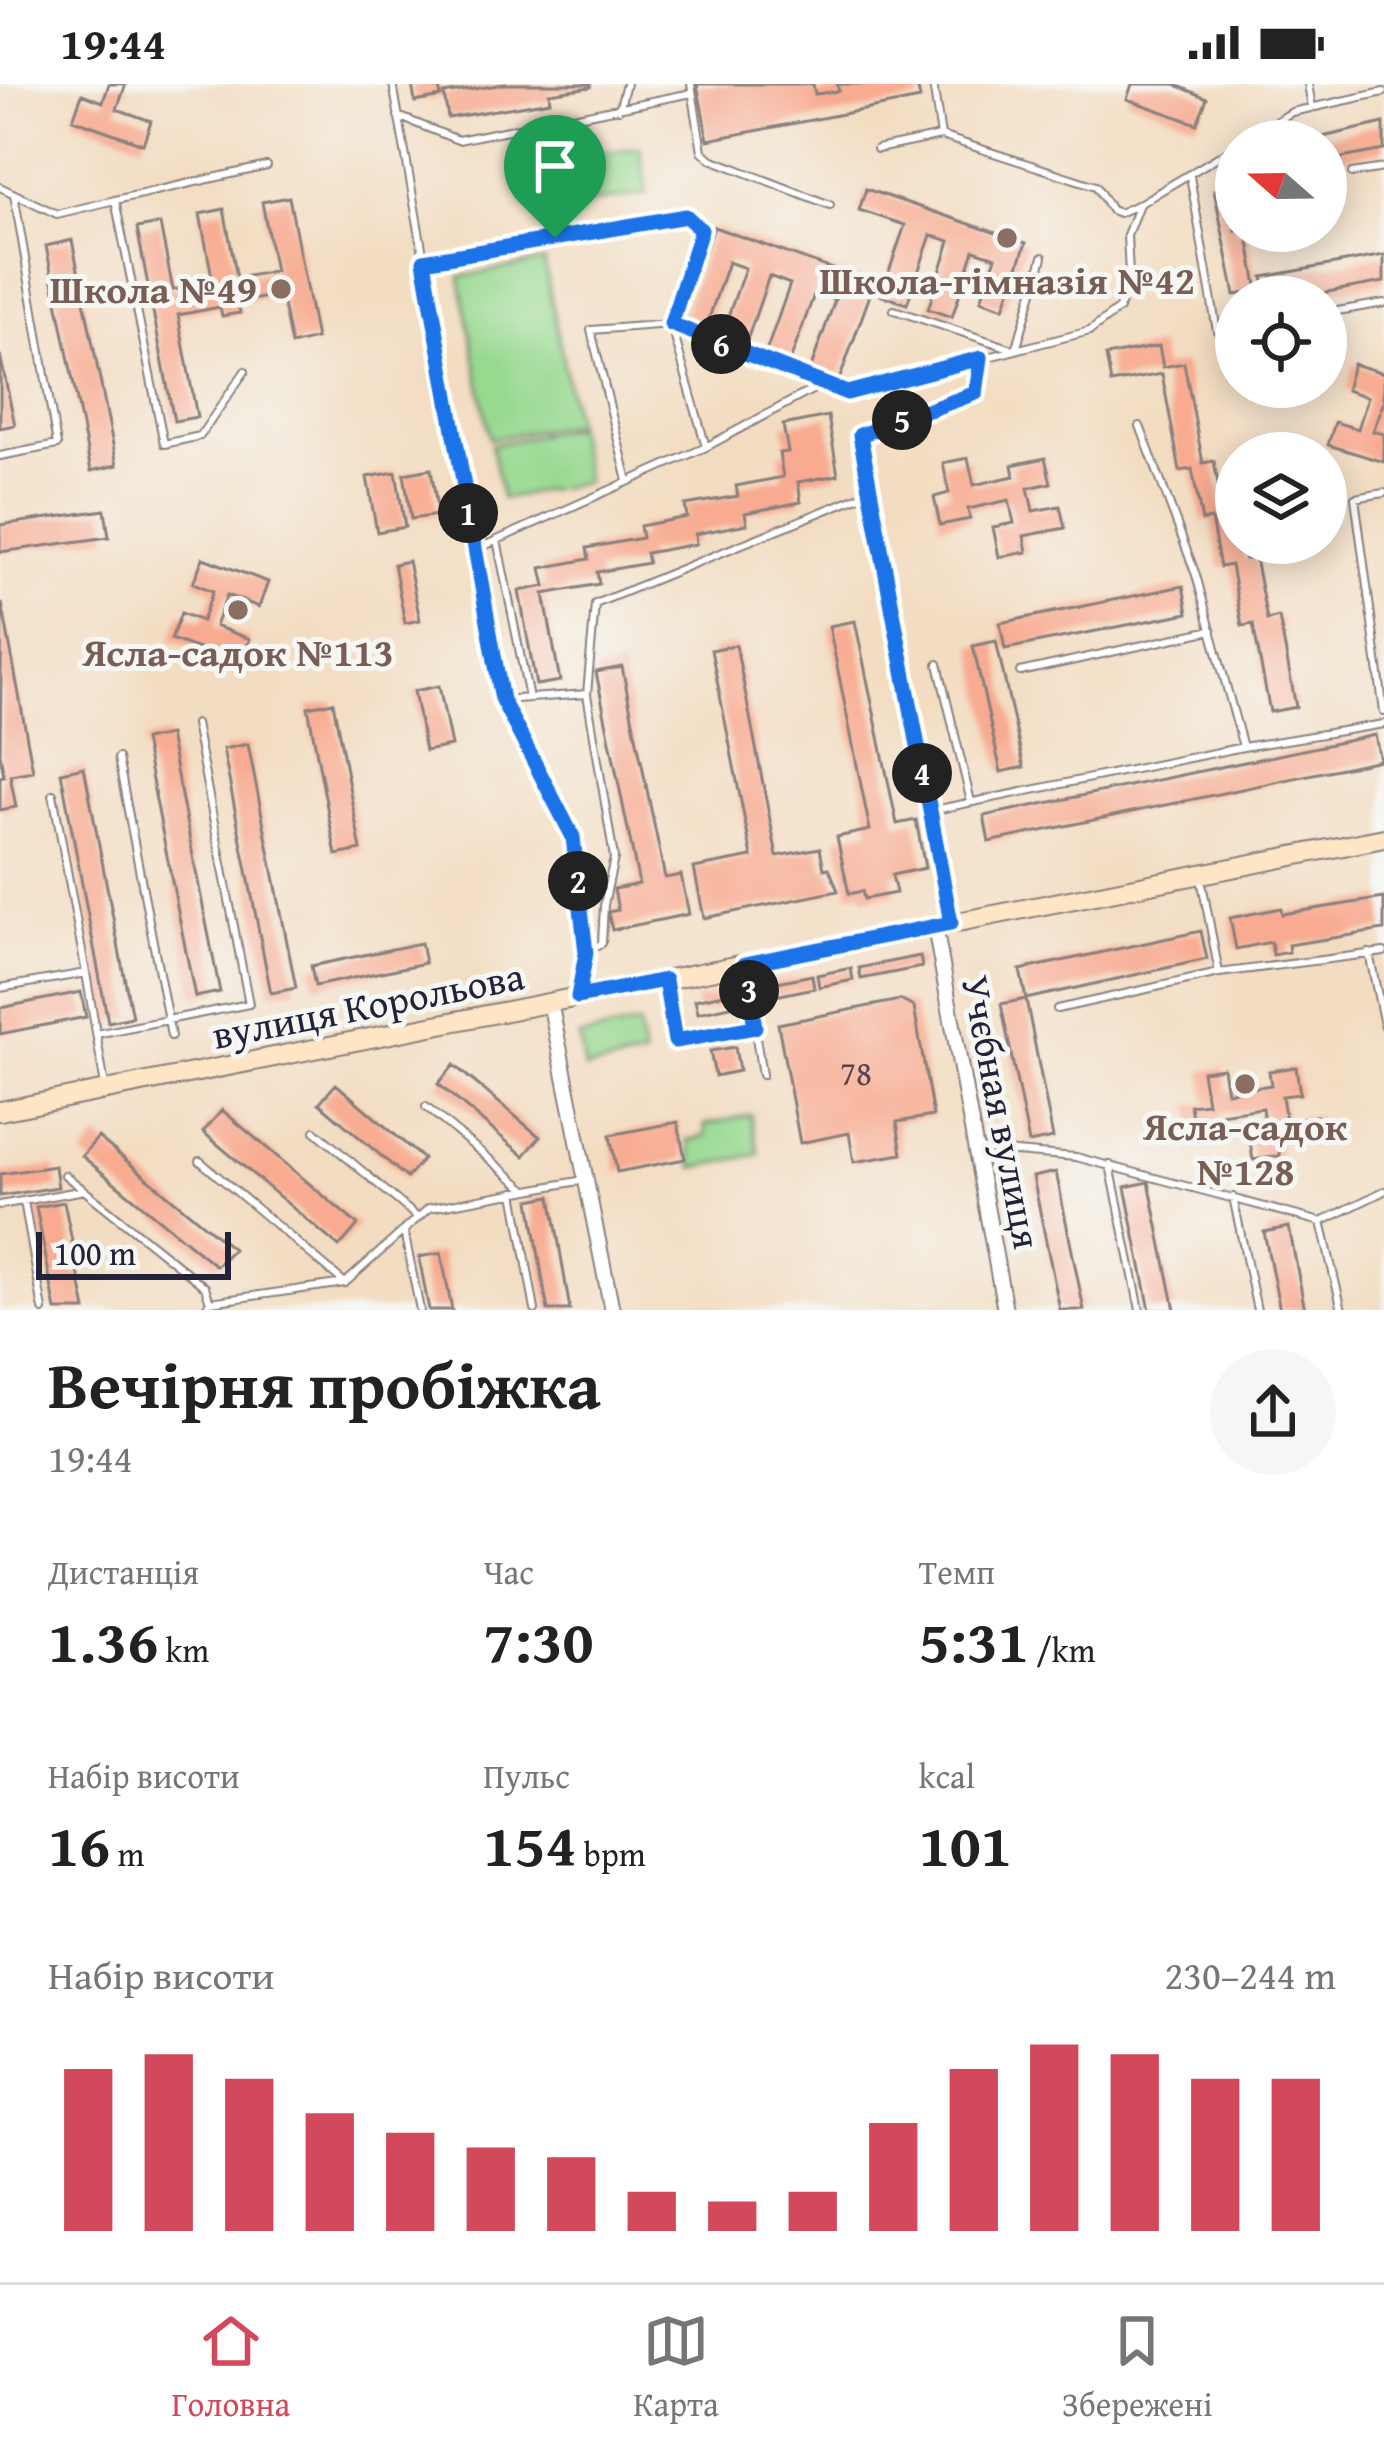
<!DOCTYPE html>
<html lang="uk">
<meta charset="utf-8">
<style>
body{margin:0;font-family:"Gentium Book Plus",serif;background:#f6f6f6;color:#222;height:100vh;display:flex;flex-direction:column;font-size:45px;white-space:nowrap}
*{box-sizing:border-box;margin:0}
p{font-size:39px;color:#767676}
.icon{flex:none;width:66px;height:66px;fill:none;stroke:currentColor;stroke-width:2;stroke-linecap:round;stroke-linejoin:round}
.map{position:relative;height:1226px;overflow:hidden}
.details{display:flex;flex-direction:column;background:#fff;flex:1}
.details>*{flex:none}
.needle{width:78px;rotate:290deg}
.buttons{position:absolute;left:1215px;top:36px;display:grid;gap:24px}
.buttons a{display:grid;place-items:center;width:132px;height:132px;border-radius:50%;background:#fff;box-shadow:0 6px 30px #0003;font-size:60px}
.scale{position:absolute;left:36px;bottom:30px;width:195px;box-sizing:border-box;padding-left:12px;border:6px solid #22223b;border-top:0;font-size:33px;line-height:42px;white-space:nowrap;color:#22223b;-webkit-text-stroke:9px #f6f6f2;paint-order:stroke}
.pin{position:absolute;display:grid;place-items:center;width:102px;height:102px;color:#fff;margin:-123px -51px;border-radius:50% 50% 50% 0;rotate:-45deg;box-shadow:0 0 12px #0007}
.pin .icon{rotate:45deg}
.km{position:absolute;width:60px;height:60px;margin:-30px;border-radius:50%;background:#222;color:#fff;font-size:33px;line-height:60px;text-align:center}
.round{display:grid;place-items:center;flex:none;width:126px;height:126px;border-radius:63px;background:#f6f6f6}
.head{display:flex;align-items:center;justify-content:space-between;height:204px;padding:0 48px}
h1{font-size:66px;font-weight:800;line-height:90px}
.figures{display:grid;grid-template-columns:repeat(3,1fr);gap:18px;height:204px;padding:12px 48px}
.figures div{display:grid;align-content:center}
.figures b{font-size:60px;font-weight:800}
.figures small{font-size:33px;font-weight:400}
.figures p{font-size:33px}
.chart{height:336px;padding:24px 48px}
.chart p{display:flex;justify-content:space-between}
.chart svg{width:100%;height:216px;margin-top:12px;stroke:#d1495b;stroke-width:6}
.status{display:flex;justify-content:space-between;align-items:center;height:84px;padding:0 60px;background:#fff;direction:ltr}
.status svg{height:33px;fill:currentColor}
.tab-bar{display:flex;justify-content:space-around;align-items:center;height:168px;border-top:3px solid #e0e0e0;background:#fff;font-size:33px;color:#767676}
.tab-bar a{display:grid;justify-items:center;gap:6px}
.tab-bar .selected{color:#d1495b}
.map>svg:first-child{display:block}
.green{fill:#98d990;stroke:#5d7e66;stroke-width:3}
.building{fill:#f8ab91}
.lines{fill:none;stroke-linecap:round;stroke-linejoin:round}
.lane-casing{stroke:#8a807e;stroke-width:10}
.street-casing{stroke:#8a807e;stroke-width:18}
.secondary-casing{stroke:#8a807e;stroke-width:22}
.lane{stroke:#fff;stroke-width:6}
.street{stroke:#fff;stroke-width:14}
.secondary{stroke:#fde5c5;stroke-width:18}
.route-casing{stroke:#fff;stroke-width:24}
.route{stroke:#1a73e8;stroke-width:15}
.education-dot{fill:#8d6e63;stroke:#f6f6f2;stroke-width:4.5}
.labels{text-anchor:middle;stroke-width:10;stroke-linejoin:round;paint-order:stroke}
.number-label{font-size:33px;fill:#584450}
.education-label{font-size:39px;font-weight:bold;fill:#785e54;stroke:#f6f6f2}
.street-label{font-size:39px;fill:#22223b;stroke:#f6f6f2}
</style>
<div class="status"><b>19:44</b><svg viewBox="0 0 49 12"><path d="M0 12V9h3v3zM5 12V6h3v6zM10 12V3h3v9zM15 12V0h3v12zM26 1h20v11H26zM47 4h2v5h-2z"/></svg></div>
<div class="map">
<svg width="1384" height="1226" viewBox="0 0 1384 1226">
<rect width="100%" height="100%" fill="#f6f6f2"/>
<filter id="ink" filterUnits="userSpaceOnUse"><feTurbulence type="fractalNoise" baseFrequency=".00833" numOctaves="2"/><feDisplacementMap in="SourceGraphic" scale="24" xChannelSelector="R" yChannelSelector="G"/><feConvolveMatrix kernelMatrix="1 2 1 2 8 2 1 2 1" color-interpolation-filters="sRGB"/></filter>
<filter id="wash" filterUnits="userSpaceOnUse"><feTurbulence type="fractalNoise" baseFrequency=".004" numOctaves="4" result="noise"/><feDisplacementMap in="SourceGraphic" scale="48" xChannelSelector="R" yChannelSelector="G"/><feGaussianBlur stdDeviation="2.7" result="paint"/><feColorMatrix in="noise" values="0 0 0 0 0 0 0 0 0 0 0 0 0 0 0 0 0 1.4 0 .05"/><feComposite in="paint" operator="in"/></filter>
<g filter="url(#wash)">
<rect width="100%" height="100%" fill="#f3ddc2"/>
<!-- green -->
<path class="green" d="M640,63L647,110L569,122L562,75Z
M544,177L575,339L490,355L460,193Z
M575,343L586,398L502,415L491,361Z
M638,941L644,973L585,985L579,953Z
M751,1031L759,1070L694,1084L688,1056L706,1052L705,1041Z"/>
<g id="blocks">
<!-- building -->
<path class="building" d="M109,0H126L117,25L151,37L143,60L73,35L82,10L103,18Z
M412,0H438L441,13L415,18Z
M504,0H591V3L549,9L550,17L448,34L444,10Z
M697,0H813L815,10L839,7L837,0H917L920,15L708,56Z
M1132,0H1174L1207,14L1197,40L1127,15Z
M1384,39V66L1326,77V57H1305Z
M1236,101V147H1247L1258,207L1235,211L1214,106Z
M866,105L1026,159L1004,224L981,216L996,173L974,166L952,233L928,225L950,157L931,151L907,220L881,211L905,141L859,126Z
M289,113L316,255L291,261L281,210L238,219L240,229L222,232L220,223L178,231L197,333L174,337L137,144L160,140L173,206L213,198L200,130L224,125L237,194L275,187L262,118Z
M714,143L874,200L839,296L810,286L835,216L815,208L790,277L766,268L790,200L769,192L746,259L722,250L745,184L728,178L706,243L681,234Z
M72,156L117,381L91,387L46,162Z
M1384,171V198L1299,213H1267L1263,193Z
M1159,262L1163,283L1184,279L1203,379L1214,377L1224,432L1236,430V459H1242L1245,475L1255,474L1267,536L1279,533L1296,623L1270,628L1253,540L1242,542L1231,481L1220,483L1211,435L1202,437L1192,385L1180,387L1162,290L1111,299L1106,272Z
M0,271L15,341L0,344Z
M1353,280L1384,289V319L1373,347L1384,350V378L1328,361L1335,338L1358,345L1368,313L1346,306Z
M828,332L838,391L798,398L801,418L745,429L747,440L695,450L696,460L646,469L648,479L597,488L599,500L544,510L560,597L536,601L519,507L545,502L541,484L589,475L587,464L642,454L640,442L687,433L685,421L738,412L736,402L783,393L779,369L788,368L783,341Z
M968,374L974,401L1014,392L1012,381L1045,374L1051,399L1028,404L1033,427L1060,422L1065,444L1024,452L1027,468L999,473L993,443L1014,439L1009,416L968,425L970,435L940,441L934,413L949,409L943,379Z
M431,385L438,431L411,435L404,390Z
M396,388L405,443L377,448L367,393Z
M105,426L109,453L0,468V441Z
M203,474L268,498L259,523L227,511L215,542L250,555L240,580L171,555L181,529L202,537L213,507L193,499Z
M408,477L420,536L405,539L394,480Z
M1183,502L1188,529L1005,565L1000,539Z
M2,519L33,687L10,691L16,723L0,726V693L4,692L0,670Z
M855,537L897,740L916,736L925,784L892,791L896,809L864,815L862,807L849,810L837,753L870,746L829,542Z
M996,557L1024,683L1001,688L973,562Z
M736,561L777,772L820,764L824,785L829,784L838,807L704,834L694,784L752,773L711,566Z
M622,583L665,794L681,791L689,830L612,846L608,828L618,826L614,805L639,800L596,588Z
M439,602L451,662L425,667L414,607Z
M333,618L361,766L336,771L308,623Z
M169,651L220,908L195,913L144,656Z
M1375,651L1380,676L989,758L984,732Z
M248,660L296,904L271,909L223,665Z
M84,683L132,933L108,938L61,688Z
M1384,814V846L1288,861L1289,868L1273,871L1271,858L1236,865L1230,834L1281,824L1282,830Z
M1201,847L1207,875L1026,915L1020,886Z
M421,859L425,879L315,902L311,882Z
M920,872L922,883L861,895L859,884Z
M851,884L853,896L819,903L817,891Z
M812,891L814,904L761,915L758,902Z
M742,906L744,919L698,929L695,916Z
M81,908L86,933L0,950V924Z
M1026,915L1053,1054L1029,1059L1001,920Z
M900,916L914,923L933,1032L897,1038L902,1070L854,1078L849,1049L800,1059L778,940Z
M735,963L739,987L715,992L710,967Z
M454,981L540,1053L524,1072L438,1000Z
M1296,983L1300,1010L1282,1012L1286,1037L1316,1032L1319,1052L1278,1058L1280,1072L1253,1076L1249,1051L1266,1048L1262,1024L1220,1030L1222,1042L1194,1046L1190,1021L1207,1019L1202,987L1223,984L1227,1008L1271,1001L1269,987Z
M336,1000L423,1075L407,1094L319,1019Z
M222,1026L358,1141L339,1163L203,1048Z
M678,1038L685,1075L617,1088L610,1051Z
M98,1053L233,1165L216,1182L82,1072Z
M55,1082L58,1103L0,1112V1090Z
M1056,1088L1084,1226H1060L1033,1093Z
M1149,1098L1175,1226H1150L1125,1103Z
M551,1112L570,1226H548L545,1210L530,1116Z
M64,1118L86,1226H56L36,1123Z
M1289,1143L1305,1226H1280L1264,1148Z
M441,1169L452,1226H429L419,1173Z"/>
</g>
</g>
<g filter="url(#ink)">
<use href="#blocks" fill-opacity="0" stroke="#8a807e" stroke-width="3"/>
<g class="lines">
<!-- lane casing -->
<g class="lane-casing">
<path id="lane" d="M393,0L502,616L573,753L586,869L578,910
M691,0L702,67L711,75L830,121
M933,0L941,52
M1308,0L1312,23
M619,25L626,0
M398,32L458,56L692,9
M1277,37L1280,57
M1243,57L1292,28L1384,8
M877,65L941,52L1096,102L1111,126L1119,129L1139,120
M1352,89L1384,84
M1190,92L1217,247L1236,243
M0,103L57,130L115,116L164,360L200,352L245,287
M115,116L267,82
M424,177L686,132L701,146L671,240L847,309L1090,247L1119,225L1129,191L1127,151L1139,120L1236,62
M894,226L1016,266L1043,173
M1326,229L1384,219
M1140,342L1196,491L1243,663
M706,363L823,300
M0,372L57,361L14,110
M870,408L860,351L976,309L981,275
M1384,409L1355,414L1384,628
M497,456L529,614
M475,466L706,363L671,240L591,246L628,397
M938,580L971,718
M1020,588L1212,546
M502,616L587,610
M118,674L171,952
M929,727L1243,663L1384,640
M586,869L602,859L604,821L614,774L587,610L595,520L870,408L951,836
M1369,869L1384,941
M745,884L762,991
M86,889L105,1002
M1219,889L1384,868
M666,898L675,957L755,943
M0,904L86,889L53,710
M1057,925L1219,889L1201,794
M96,950L249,920L195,640
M426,1023L527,1106
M315,1047L418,1134
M978,1065L1076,1073L1321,1138L1384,1107
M200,1077L345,1199
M1110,1081L1140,1226
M65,1091L205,1203L210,1218
M514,1108L535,1226
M1233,1113L1257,1226
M24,1117L43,1226
M0,1121L85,1106
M1321,1138L1342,1226
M404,1147L420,1226
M204,1226L210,1218L345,1199L429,1124L584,1096"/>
</g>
<!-- street casing -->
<g class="street-casing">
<path id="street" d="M935,843L1005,1226
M550,918L612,1226"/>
</g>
<!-- secondary casing -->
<g class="secondary-casing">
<path id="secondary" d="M0,1027L1384,754"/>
</g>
<!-- lane -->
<use href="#lane" class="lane"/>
<!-- street -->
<use href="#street" class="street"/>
<!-- secondary -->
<use href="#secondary" class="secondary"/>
</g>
</g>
<g class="lines" filter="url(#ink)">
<!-- route casing -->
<g class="route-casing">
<path id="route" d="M686,132L701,146L671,240L847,309L981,274L976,309L860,351L951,839L745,880L755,943L675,957L665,896L578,913L586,869L573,753L502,616L424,177Z"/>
</g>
<!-- route -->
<use href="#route" class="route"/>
</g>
<!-- markers -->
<g class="education-dot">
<circle cx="1007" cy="154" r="12"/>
<circle cx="281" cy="205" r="12"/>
<circle cx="238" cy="526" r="12"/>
<circle cx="1245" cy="1000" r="12"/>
</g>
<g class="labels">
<!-- number labels -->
<g class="number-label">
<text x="856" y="1001">78</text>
</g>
<!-- education labels -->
<g class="education-label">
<text x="1007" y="210">Школа-гімназія №42</text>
<text x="257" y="219" text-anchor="end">Школа №49</text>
<text x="238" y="582">Ясла-садок №113</text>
<text x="1245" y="1056">Ясла-садок<tspan x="1245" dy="45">№128</tspan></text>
</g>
<!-- street labels -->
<g class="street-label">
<text transform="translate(368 921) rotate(-11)" y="14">вулиця Корольова</text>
<text transform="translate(1002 1028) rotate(79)" y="14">Учєбная вулиця</text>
</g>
</g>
</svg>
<div class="buttons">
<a><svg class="needle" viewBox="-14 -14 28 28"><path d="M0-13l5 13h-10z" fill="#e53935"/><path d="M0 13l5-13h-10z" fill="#767676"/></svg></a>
<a><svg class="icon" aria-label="locate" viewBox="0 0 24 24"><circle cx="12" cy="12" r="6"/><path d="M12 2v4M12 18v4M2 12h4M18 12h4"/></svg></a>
<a><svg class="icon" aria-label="layers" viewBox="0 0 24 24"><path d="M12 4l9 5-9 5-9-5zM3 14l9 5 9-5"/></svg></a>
</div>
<div class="scale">100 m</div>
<div class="pin" style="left:555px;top:154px;background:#1e9e55"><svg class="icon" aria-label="arrive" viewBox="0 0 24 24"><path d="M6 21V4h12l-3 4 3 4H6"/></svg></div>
<b class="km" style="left:468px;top:429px">1</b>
<b class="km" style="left:578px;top:797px">2</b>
<b class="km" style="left:749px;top:906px">3</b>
<b class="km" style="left:922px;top:689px">4</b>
<b class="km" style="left:902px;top:336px">5</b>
<b class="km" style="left:721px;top:260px">6</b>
</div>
<section class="details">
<div class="head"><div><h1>Вечірня пробіжка</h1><p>19:44</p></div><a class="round"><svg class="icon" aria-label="share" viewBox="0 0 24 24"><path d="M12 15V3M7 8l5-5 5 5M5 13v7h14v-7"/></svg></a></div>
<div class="figures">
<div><p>Дистанція</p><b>1.36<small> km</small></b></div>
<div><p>Час</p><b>7:30</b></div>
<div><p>Темп</p><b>5:31<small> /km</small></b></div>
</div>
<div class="figures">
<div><p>Набір висоти</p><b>16<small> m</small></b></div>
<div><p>Пульс</p><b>154<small> bpm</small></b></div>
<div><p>kcal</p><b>101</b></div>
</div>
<div class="chart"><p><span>Набір висоти</span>230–244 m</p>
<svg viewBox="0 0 160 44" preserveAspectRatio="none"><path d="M5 44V11M15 44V8M25 44V13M35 44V20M45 44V24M55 44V27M65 44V29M75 44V36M85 44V38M95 44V36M105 44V22M115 44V11M125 44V6M135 44V8M145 44V13M155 44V13"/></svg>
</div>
</section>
<nav class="tab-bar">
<a class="selected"><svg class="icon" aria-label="home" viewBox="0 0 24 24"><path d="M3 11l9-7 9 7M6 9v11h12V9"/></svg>Головна</a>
<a><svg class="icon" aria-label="map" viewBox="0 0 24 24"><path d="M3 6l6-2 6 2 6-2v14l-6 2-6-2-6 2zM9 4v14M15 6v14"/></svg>Карта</a>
<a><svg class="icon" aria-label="saved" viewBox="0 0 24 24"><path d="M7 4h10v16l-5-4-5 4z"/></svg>Збережені</a>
</nav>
